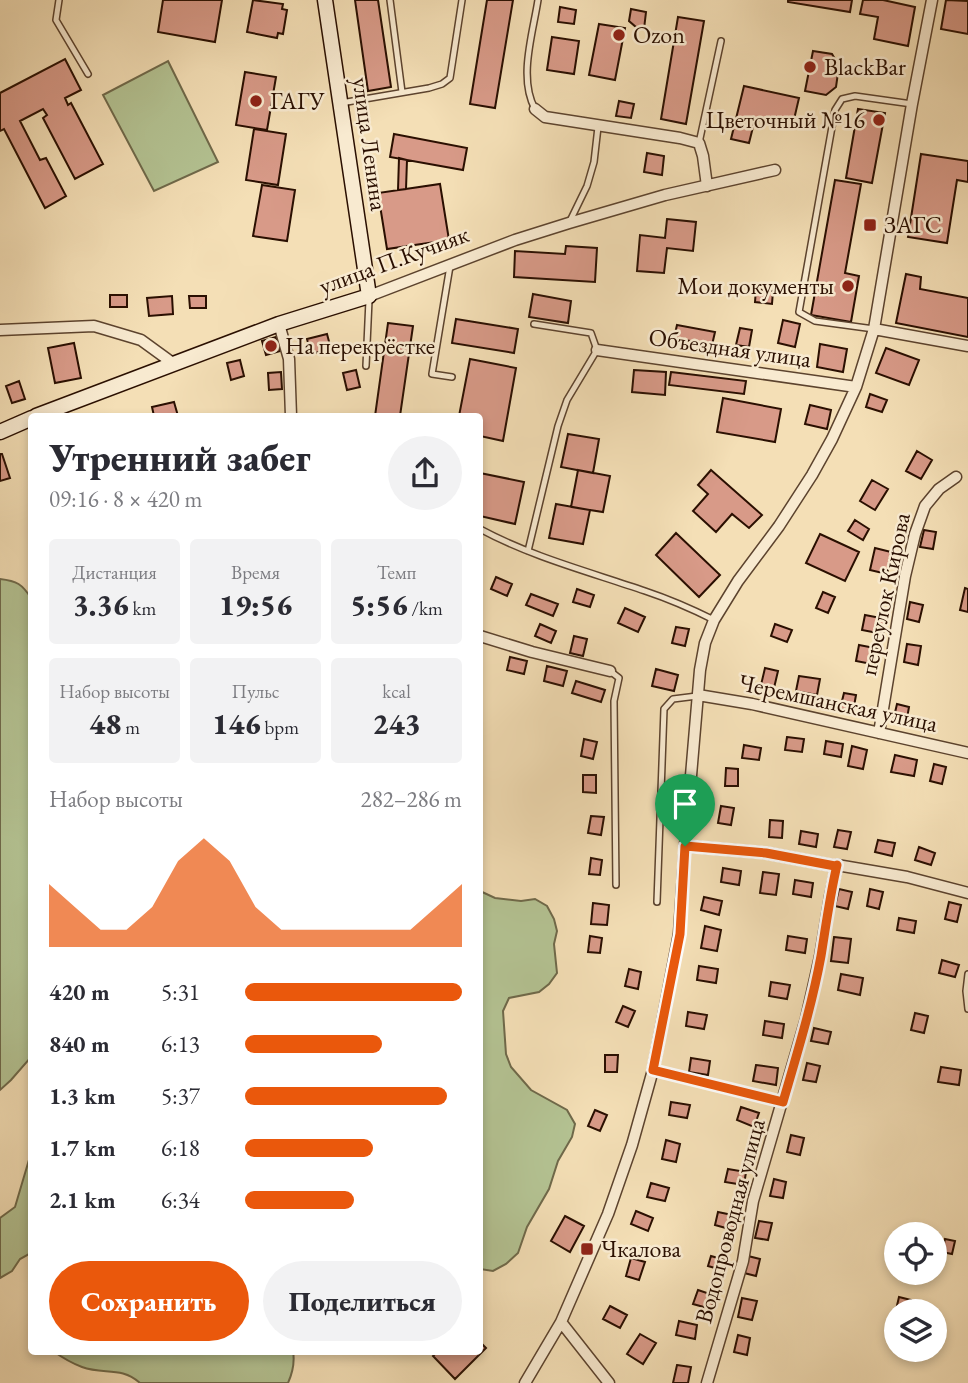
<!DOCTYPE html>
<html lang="ru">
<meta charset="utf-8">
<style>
body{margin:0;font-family:"EB Garamond",serif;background:#f2f2f3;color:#2b2b33;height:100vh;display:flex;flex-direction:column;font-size:26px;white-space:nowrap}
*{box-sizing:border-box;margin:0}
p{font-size:23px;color:#7c7c81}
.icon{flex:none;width:38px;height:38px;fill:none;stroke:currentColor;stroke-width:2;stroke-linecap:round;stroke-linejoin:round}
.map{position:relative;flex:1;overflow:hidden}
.sheet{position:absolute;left:28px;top:413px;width:455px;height:942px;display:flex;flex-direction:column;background:#fff;border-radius:7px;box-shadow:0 4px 10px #0003}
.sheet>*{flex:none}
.fabs{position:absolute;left:884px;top:1222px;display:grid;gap:14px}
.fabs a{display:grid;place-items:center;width:63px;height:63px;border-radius:50%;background:#fff;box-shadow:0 4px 10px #0003;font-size:35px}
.pin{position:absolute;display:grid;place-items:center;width:60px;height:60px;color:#fff;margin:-72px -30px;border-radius:50% 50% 50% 0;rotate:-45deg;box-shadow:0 0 7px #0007}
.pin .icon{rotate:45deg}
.round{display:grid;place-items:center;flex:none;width:74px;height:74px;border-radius:37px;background:#f2f2f3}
.headline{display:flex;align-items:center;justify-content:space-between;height:119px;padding:0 21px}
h1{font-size:38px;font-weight:800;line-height:52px}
.figures{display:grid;grid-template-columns:repeat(3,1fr);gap:10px;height:119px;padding:7px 21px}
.figures div{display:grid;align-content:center;border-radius:7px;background:#f2f2f3;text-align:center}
.figures b{font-size:30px;font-weight:800}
.figures small{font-size:19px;font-weight:400}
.figures p{font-size:19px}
.chart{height:196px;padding:14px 21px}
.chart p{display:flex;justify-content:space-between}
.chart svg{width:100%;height:126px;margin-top:7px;fill:#ea580c;opacity:.7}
.cta{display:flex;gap:14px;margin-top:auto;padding:14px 21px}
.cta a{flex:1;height:80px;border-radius:42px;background:#ea580c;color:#fff;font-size:28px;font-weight:800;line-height:80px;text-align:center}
.cta a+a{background:#f2f2f3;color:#2b2b33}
ul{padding:0 21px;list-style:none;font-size:23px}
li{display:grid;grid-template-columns:112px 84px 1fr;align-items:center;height:52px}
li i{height:18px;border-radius:9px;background:#ea580c}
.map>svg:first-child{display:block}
.green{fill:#b4c393;stroke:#6f694a;stroke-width:2}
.building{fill:#d89a88;stroke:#2a0f01;stroke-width:2}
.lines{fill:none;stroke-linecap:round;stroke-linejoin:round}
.lane-casing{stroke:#5c432e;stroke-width:8}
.street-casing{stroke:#5c432e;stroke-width:13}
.secondary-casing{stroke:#2a0f01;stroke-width:17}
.lane{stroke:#f8ead0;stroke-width:5}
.street{stroke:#f8ead0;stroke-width:10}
.secondary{stroke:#f8ead0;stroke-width:14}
.route-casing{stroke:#fff;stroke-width:14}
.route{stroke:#ea580c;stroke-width:9}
.poi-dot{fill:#8f2418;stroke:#f8ead0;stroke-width:2.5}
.labels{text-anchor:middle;stroke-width:5;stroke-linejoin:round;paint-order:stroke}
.poi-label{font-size:24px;fill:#2a0f01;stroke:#f8ead0;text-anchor:start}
.street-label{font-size:24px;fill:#2a0f01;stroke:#f8ead0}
</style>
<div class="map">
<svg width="968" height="1383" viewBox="0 0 968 1383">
<rect width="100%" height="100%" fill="#f4dfb6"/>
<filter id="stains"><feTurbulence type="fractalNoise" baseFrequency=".00286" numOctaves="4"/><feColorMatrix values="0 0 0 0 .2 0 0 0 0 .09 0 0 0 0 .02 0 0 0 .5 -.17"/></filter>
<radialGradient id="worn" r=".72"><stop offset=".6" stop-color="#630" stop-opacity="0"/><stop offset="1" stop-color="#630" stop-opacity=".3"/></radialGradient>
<!-- green -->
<path class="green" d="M168,61L218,162L154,191L103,95Z
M0,579C17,581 22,584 31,598L32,1056L11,1080L0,1090Z
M480,891L495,898L521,901L535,899L547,906L554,919L557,931L554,944L557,973L549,984L539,992L509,998L503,1011L506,1054L511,1067L531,1090L567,1110L575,1124L572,1137L558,1161L549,1189L527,1227L518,1253L506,1264L493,1271L480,1269Z
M31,1153V1253L20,1259L12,1271L0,1278V1218L15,1207Z
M53,1351H293C295,1363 293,1372 288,1383H140C121,1366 104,1375 82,1367C74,1364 60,1356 53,1351Z"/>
<!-- building -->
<path class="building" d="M163,0H222L215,42L158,32Z
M253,0L283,4L282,9L287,10L283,34L278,33L277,38L247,32Z
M355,0H378L391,87L368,91Z
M487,0H513L495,108L470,104Z
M788,0H852L850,12L788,2Z
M863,0H883L915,7L908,46L874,39L878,17L860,14Z
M946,0L968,1V34L941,29Z
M560,7L576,10L574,24L558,22Z
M631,9L646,12L644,29L636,27L629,21Z
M678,17L704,21L686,124L661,119Z
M599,24L625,28L615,80L589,75Z
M552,37L579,41L574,74L547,70Z
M813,51L832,54L839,66L836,87L826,95L805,91Z
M65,59L81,90L65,98L68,105L71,103L103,164L75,179L43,118L47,115L43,109L20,121L40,160L46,158L66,196L45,208L4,129L0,131V93Z
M245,72L276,77L267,130L236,125Z
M744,86L799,98L792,128L755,119L749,143L731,139Z
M619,101L634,104L631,118L616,116Z
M858,109L885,113L872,183L846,178Z
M254,129L286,134L278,185L246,180Z
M394,134L467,148L463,170L390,157Z
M647,153L664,156L662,175L644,172Z
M921,154L968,161V182L957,180L947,243L908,237Z
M399,158L407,160L406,189L398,190Z
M835,180L861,184L845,273L859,276L851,322L811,315Z
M440,184L449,240L387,249L378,193Z
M262,185L295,190L287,241L253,236Z
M667,219L696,222L693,251L667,248L664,273L637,271L640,235L665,238Z
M566,246L597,248L595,282L514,277L515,251L565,254Z
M906,274L921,277L920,289L968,298V337L896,323Z
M756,289L773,291L772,304L755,302Z
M533,294L571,301L568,323L529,317Z
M110,295H127V307H110Z
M172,296L173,314L149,316L147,298Z
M189,296H206V308H190Z
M456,319L518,329L514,353L452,343Z
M783,320L800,324L795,347L778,343Z
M388,323L413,326L400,416H375Z
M677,325L715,332L712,345L674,338Z
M740,328L752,330L749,347L736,345Z
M327,334L331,349L311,354L307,339Z
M276,337L280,351L266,355L262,341Z
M74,343L81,378L55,383L48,348Z
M820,344L847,349L843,372L817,367Z
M886,348L919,360L909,385L876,373Z
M470,359L516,368L503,441L480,436V416H459Z
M240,360L244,376L231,380L227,363Z
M356,370L360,387L347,390L343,373Z
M634,370L666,372L665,395L632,392Z
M281,372L282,389L269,390L268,373Z
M671,372L746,381L744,394L669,385Z
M19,381L25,399L12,403L6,386Z
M870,394L887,400L882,412L866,407Z
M723,398L781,409L775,442L717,432Z
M174,402L178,416H154L152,407Z
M810,405L831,410L827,429L805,424Z
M568,434L599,439L593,473L561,467Z
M917,451L932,460L921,479L906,471Z
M0,454H2L10,478L0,481Z
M578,470L610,476L603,512L571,507Z
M711,470L762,515L749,528L732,514L716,532L693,511L708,494L698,485Z
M480,473L524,482L515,524L480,516Z
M872,480L888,489L875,510L860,501Z
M556,504L590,510L583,544L549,538Z
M855,520L869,529L863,540L848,531Z
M924,530L936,532L933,549L920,547Z
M676,533L720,575L699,597L656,555Z
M820,534L859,552L845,581L806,563Z
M875,548L891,552L887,574L870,570Z
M496,577L512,584L507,596L491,589Z
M965,588L968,589V612L960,610Z
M577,589L594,595L590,607L573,602Z
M823,592L835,597L828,613L816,608Z
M531,594L558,604L553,616L526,605Z
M910,602L923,605L919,622L907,619Z
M625,608L645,617L638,632L618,623Z
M865,615L886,619L883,634L862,630Z
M540,624L556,631L551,643L535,636Z
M775,624L792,630L787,642L771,636Z
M676,627L689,629L685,646L672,643Z
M574,636L587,639L583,656L570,653Z
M907,644L921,646L918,665L904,662Z
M859,645L880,649L877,665L856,661Z
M510,657L527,661L524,674L507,670Z
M547,666L567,671L563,686L544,681Z
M765,668L778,671L774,688L761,685Z
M656,669L678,675L674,691L652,686Z
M799,676L820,679L817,695L796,691Z
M576,681L605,690L601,702L572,693Z
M844,693L856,695L853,712L840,709Z
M897,704L909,707L906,724L893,721Z
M787,737L804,739L802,752L785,750Z
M584,739L597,742L593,759L581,756Z
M826,741L843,744L841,757L824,754Z
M744,745L761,748L759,760L742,758Z
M852,746L867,750L863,769L848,766Z
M895,755L917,760L914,776L891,772Z
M934,764L946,767L942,784L930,781Z
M726,768L738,769V786H725Z
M583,775H596V793L583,792Z
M721,806L734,808L731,825L718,823Z
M591,816L604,817L601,835L588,833Z
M770,820L783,821L782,838L769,837Z
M838,830L851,832L847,849L834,847Z
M801,831L818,834L816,847L799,844Z
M878,840L895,843L892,856L875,852Z
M919,847L935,853L931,865L915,860Z
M591,858L602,860L600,875L589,874Z
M723,868L741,871L739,885L721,882Z
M763,872L779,874L776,895L760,893Z
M795,880L813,883L811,897L793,894Z
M839,889L852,892L848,909L835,906Z
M870,889L883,892L879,909L867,906Z
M704,897L722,901L719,915L701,910Z
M949,902L961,905L957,922L945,919Z
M593,903L609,905L607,925L591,924Z
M899,918L916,921L914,933L897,930Z
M705,926L721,930L717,951L701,948Z
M590,936L602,938L600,953L588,952Z
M788,936L807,939L805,953L786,950Z
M834,937L851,939L848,963L831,961Z
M942,960L959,965L955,977L939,973Z
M699,966L718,969L716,983L697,980Z
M629,969L641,972L638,989L625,986Z
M841,974L863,978L860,995L838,990Z
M771,982L790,985L787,999L769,996Z
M623,1006L635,1011L628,1027L616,1022Z
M688,1012L707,1015L704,1029L686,1026Z
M915,1013L928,1016L924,1033L911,1030Z
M765,1021L784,1024L782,1038L763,1035Z
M814,1028L831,1032L828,1044L811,1041Z
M605,1055H618L617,1072H605Z
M691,1058L710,1061L708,1075L689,1072Z
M807,1063L820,1066L816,1082L803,1080Z
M756,1065L778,1068L776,1085L753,1081Z
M941,1067L961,1070L959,1085L938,1082Z
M671,1102L690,1105L687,1118L669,1115Z
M741,1107L759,1113L754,1127L737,1120Z
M595,1110L607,1115L600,1131L588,1126Z
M791,1135L804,1138L800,1155L787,1152Z
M666,1140L680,1144L676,1162L662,1159Z
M728,1169L746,1172L744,1185L725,1182Z
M774,1179L786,1182L783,1198L770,1196Z
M651,1183L669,1188L665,1201L647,1197Z
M636,1211L653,1218L648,1231L631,1224Z
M718,1212L737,1216L733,1230L715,1225Z
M565,1216L584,1226L570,1252L551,1241Z
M759,1221L772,1223L768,1240L755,1238Z
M945,1239L955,1241L952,1254L942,1252Z
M711,1256L725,1260L722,1270L708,1266Z
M748,1256L760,1259L756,1276L744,1273Z
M631,1258L645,1262L639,1280L626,1276Z
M698,1290L716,1296L711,1309L693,1304Z
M899,1297L911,1300L909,1311H896V1314H895Z
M742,1298L757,1301L752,1320L738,1317Z
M610,1306L627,1315L620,1328L603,1319Z
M679,1321L697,1325L695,1339L676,1335Z
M640,1334L656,1343L643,1364L627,1354Z
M738,1335L750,1338L747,1355L734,1352Z
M480,1342L486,1348L455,1379L433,1356L438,1351H480Z
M677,1365L691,1367L688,1383H673Z"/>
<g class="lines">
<!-- lane casing -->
<g class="lane-casing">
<path id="lane" d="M59,0L56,20L88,74
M390,0L402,92
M341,103L429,88L442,84L450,78L462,0
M535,109C518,78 533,33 538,0
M699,143L721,41
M569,223L587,186L594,162L598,127
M450,266L432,374L452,377
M874,329L815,321L799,312L835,110L842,99L855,96L912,104
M366,366L369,300
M480,529C532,557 590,572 645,591C669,599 692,609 714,620
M528,551L558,426L567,400L597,350L591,333L534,324
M610,671L619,678L614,701L616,885
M657,902L664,709L673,699L697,696
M968,974L966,991L968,1009
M654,1071L783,1102"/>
</g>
<!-- street casing -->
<g class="street-casing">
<path id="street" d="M535,109L545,117L680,138L699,143L703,156L707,186
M369,296L515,240L569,223L665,195L775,170
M279,324L289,359L291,416
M874,329L968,346
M0,330L94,326L141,340L174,364
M597,350L856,387
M480,636L532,652L610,671
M698,695L752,704L968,753
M879,733L905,576L915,534L925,506L939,489L956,477
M685,846L766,853L835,866L837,865L907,877L968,893
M561,1322L609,1383
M525,1383L561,1322L608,1214L632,1145L653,1070L679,934L685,846L700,670L705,643L714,620L738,581L779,526L812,475L832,439L856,387L874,329L912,104L932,0
M707,1383L743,1261L753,1201L806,1019L820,957L830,897L837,865"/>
</g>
<!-- secondary casing -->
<g class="secondary-casing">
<path id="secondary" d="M36,416L279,324L369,296L325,0
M0,432L32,418"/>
</g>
<!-- lane -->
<use href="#lane" class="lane"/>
<!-- street -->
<use href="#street" class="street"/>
<!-- secondary -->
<use href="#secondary" class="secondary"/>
</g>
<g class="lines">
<!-- route casing -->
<g class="route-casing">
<path id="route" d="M685,846L766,853L835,866L837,865C830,895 826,925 821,956C812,1005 797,1054 783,1102L653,1070L680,934Z"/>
</g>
<!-- route -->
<use href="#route" class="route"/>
</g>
<!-- markers -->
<g class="poi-dot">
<circle cx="619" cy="35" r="7"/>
<circle cx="810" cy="67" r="7"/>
<circle cx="256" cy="101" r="7"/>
<circle cx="879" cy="120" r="7"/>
<rect x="863" y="218" width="14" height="14" rx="3.5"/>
<circle cx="848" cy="286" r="7"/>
<circle cx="271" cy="346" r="7"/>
<rect x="580" y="1242" width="14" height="14" rx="3.5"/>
</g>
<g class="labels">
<!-- poi labels -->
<g class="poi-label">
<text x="633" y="43">Ozon</text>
<text x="824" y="75">BlackBar</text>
<text x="270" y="109">ГАГУ</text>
<text x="865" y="128" text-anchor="end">Цветочный №16</text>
<text x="884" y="233">ЗАГС</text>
<text x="834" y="294" text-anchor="end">Мои документы</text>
<text x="285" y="354">На перекрёстке</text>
<text x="601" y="1257">Чкалова</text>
</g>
<!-- street labels -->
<g class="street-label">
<text transform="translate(370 144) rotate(82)" y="8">улица Ленина</text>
<text transform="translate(394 260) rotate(-20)" y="8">улица П.Кучияк</text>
<text transform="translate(730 348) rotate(8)" y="8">Объездная улица</text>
<text transform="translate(885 594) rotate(-78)" y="8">переулок Кирова</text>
<text transform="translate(838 703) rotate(12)" y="8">Черемшанская улица</text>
<text transform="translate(730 1221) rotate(-75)" y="8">Водопроводная улица</text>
</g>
</g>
<rect width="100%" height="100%" filter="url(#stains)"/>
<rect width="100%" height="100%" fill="url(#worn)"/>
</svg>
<div class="fabs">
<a><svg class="icon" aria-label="locate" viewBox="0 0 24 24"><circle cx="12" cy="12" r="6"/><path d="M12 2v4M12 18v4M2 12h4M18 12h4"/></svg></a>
<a><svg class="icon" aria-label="layers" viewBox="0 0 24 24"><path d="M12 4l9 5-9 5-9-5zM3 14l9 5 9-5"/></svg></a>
</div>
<div class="pin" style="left:685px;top:846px;background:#1e9e55"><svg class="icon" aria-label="arrive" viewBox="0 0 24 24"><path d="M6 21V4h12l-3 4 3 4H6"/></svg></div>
<section class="sheet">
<div class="headline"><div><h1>Утренний забег</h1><p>09:16 · 8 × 420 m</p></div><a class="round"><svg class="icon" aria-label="share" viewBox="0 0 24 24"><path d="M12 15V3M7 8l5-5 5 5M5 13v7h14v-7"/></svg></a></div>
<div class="figures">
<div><p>Дистанция</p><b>3.36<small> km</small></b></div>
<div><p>Время</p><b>19:56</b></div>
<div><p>Темп</p><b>5:56<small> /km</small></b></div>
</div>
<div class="figures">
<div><p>Набор высоты</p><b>48<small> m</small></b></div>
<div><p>Пульс</p><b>146<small> bpm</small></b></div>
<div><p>kcal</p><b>243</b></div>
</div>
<div class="chart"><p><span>Набор высоты</span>282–286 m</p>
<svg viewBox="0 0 160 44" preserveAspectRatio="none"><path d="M0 44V22L10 30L20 38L30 38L40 30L50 14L60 6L70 14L80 30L90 38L100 38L110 38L120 38L130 38L140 38L150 30L160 22V44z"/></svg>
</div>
<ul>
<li><b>420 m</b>5:31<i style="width:100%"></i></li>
<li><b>840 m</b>6:13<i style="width:63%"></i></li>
<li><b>1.3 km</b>5:37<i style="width:93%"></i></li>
<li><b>1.7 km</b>6:18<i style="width:59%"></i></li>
<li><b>2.1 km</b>6:34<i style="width:50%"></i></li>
</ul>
<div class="cta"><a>Сохранить</a><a>Поделиться</a></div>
</section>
</div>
